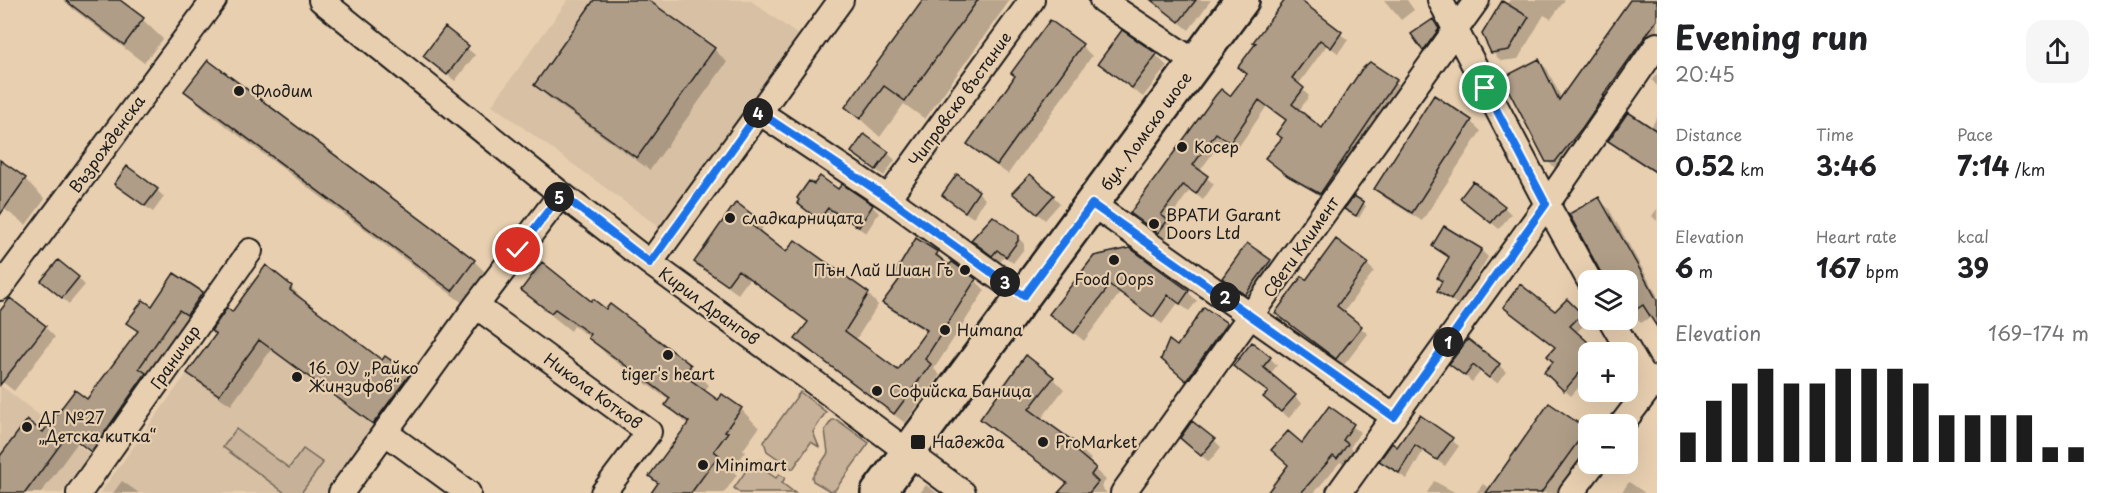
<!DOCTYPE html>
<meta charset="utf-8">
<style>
body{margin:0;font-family:"Playpen Sans",sans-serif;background:#f6f6f6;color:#202124;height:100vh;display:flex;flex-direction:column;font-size:22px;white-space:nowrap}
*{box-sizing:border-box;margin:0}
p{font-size:20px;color:#757577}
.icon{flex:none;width:33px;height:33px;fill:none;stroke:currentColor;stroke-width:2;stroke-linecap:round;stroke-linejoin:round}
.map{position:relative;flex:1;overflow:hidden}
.sheet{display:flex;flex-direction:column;background:#fff;width:450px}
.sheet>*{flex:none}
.buttons{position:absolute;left:1578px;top:270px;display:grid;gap:12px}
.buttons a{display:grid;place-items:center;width:60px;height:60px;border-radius:12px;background:#fff;box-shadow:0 6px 24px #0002;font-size:30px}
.pin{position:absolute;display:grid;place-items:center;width:51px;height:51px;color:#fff;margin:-26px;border:3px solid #fff;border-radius:50%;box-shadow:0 2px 6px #0007}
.km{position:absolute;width:30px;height:30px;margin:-15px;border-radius:50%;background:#222;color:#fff;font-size:16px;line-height:30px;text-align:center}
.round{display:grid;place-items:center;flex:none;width:63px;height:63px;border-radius:18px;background:#f6f6f6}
.headline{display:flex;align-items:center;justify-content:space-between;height:102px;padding:0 18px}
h1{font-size:33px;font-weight:700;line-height:45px}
.figures{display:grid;grid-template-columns:repeat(3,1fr);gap:9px;height:102px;padding:6px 18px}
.figures div{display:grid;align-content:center}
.figures b{font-size:26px;font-weight:700}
.figures small{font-size:16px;font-weight:400}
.figures p{font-size:16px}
.chart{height:168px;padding:12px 18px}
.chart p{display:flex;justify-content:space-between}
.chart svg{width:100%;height:108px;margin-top:6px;stroke:#1c1c1c;stroke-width:6}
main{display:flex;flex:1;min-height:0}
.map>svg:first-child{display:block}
.built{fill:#d7c0a4}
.green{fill:#c7b198;stroke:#72665a;stroke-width:1.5}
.shadow{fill:#0003}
.building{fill:#af9d87;stroke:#1c1c1c;stroke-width:1.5}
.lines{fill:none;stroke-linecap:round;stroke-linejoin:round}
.street-casing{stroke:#1c1c1c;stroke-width:28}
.primary-casing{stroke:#1c1c1c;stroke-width:38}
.street{stroke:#e8cfb0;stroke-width:24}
.primary{stroke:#e8cfb0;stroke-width:33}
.route-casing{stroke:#fff;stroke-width:12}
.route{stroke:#1a73e8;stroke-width:8}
.poi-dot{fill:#1c1c1c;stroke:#e8cfb0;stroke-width:2}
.labels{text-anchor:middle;stroke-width:4.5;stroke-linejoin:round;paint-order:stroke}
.poi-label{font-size:16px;fill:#1c1c1c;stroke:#e8cfb0;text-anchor:start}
.street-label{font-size:16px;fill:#1c1c1c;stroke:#e8cfb0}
</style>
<main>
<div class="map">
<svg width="1657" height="493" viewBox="0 0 1657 493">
<rect width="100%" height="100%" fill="#e8cfb0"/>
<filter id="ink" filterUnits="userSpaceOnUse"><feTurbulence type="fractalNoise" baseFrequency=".0167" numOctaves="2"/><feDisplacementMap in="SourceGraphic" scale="12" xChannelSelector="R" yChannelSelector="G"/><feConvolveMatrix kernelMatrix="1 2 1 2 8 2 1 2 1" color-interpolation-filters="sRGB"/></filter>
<g filter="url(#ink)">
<!-- built -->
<path class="built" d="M568,0H750L798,35L659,227L492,105Z
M266,265L292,286L290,291L382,360L385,356L411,375L325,493H100Z
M0,385L90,454L62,493H0Z"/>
<!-- green -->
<path class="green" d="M800,392L826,412L813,432L819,447L811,442L793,469L767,451L764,442Z
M832,420H837L869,443L835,490L830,491L813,481L812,477L828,453L825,430Z
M236,429L289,468L303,449L323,463L301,493H285L223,447Z
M761,460L766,464L764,470L776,478L779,474L785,478L782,483L795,493H740L734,488L752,462Z"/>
<!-- shadow -->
<path class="shadow" d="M64,0H117L143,20L163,39L144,63L73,9Z
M596,0H645L714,49L727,62L650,170L549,98L536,85Z
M924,0H1010L925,119L904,104L880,137L847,107Z
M1151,0H1211L1189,30Z
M1286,0H1297L1348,40L1338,53L1327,45L1298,85L1309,96L1299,111L1322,130L1396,82L1402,88L1327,200L1297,182L1274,164L1288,121L1267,106L1237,149L1223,139L1199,172L1214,184L1203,200L1190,190L1168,221L1174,228L1166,239L1132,213L1248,74Z
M1384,0H1407L1414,10L1401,20Z
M1510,0H1565L1551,19L1544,15L1518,59L1501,61L1492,52L1506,5Z
M1631,0H1657V39L1563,169H1556L1547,161L1539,61L1547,69L1562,99Z
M1433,21L1445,37L1431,57L1413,35Z
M1050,22L1082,46L1092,56L1008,174L980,155L969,144L1016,76Z
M445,30L475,55L455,81L425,56Z
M1122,32L1156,55L1167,66L1143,97L1110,73L1100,63Z
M1657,73V86L1652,80Z
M186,91L474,261L493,280L472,310L206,111Z
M1434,97L1471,122L1481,131L1422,221L1385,198L1376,188Z
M1657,117V174L1619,149L1610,140L1650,129Z
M853,152L888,153L895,160L884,176Z
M0,161L25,179L45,199L26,225L0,206Z
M842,186L872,206L879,213L866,233L836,214L827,226L798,203L839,191Z
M123,190H157L164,197L153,212Z
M978,192L985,199L973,218L951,202Z
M1053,196L1060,203L1045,220L1021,200Z
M1462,198L1504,207L1511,214L1499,229Z
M1599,199L1609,209L1657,295V324L1652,316L1641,323L1630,311L1628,312V280H1604Z
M1363,203L1366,206L1359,218L1350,212Z
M1657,209V221L1652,216Z
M753,217L763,227L759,233L787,254L796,242L868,294L878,305L855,341L898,372L927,332L894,312L884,302L937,253L947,263L946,265L975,280L985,290L934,369L940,375L905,423L807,349L797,339L809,323L749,279L738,294L706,271L696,261Z
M1017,236L1024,244V249L1013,263L1004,256L1000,262L973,240Z
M1434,246L1481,250L1488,257L1459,306L1438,290L1443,282L1438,278L1450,259Z
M1129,250L1188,292L1197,301L1189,311L1178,303L1162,324L1120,293L1084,341L1051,314Z
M1270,261L1277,268L1253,301L1224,278Z
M1367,264L1374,271L1343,313L1368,334L1344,365L1277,313L1307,282Z
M175,275L202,294L212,303L101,460L78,442L41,493H0V458L44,434L87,401L139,333L128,323L153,308Z
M78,278L85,285L69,304L50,288Z
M291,287L302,298L301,301L383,362L409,375L420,386L385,434L271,350L231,405L200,384L189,373L232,314Z
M523,290L592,303L690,366L709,385L704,392L718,402L741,409L759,428L743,450L745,452L732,470L737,475L724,493H653L688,425L667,405L670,401L608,356L589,337L574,326L571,331L542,308Z
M1567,302L1587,322L1576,333L1598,352H1588V377L1571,396L1552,379L1555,362V314Z
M1205,309L1234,331L1194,387L1170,366Z
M0,313L45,327L55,337L14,391L0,380Z
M1270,358L1277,365L1270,375L1302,403L1289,418L1272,404L1269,393L1235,366Z
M1451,364L1499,365L1506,372L1497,383L1481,371L1472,382Z
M1053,378L1064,389L1041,419L1080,449L1091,459L1088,463L1106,480L1101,487L1107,493H1072L1067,485L993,429L982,418Z
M1329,408L1360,432L1350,448L1354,452L1345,465L1340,462L1314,493H1269Z
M1420,417L1459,446L1445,466L1423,451L1407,479L1388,468L1381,461L1398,449Z
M1586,430L1588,433V451L1558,493H1476L1483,484L1490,489Z
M1214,440L1221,447L1209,462L1189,445Z
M122,481L139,493H113Z
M1434,481L1456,493H1427Z
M1629,482L1645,493H1621Z
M926,485L937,493H920Z"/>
<!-- building -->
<path class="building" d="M65,0H120L144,18L124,45Z
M594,0H648L715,48L637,158L534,85Z
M923,0H978L905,101L884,86L860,119L845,107Z
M1151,0H1196L1179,22Z
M1285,0H1300L1342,32L1331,48L1320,40L1292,78L1304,88L1292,104L1322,128L1362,69L1370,62L1397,80L1320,194L1288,176L1265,158L1282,138L1276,134L1286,120L1259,100L1230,143L1216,133L1193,165L1208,176L1196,194L1183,185L1161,215L1168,220L1158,233L1130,213L1215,96L1221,89L1230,96L1247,74L1238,67L1256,43L1253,42Z
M1630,0H1657V20L1603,96H1604L1582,128L1555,162H1546L1502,78L1539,59L1559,100Z
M1502,1L1529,17L1509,50L1491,53L1482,34Z
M1433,19L1439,29L1423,51L1411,34Z
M1050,20L1083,44L997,165L967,144L1011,82L1015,76L1011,73Z
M445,27L469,46L447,75L423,56Z
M1122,30L1157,54L1132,88L1098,63Z
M208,60L475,260L452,291L184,91Z
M1434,95L1472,120L1412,213L1374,189Z
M1628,112L1657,131V173L1608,141Z
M864,134L889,152L876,170L851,152Z
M0,160L26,178L0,215Z
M127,166L158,189L145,206L114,184Z
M957,174L979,191L965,212L942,195Z
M1030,174L1054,195L1037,214L1012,193Z
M820,176L838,189L842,184L873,205L859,227L828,208L819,220L797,203L799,200L797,198L809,181L814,184Z
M1473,181L1505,206L1491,223L1460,198Z
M1354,196L1364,202L1356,216L1344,209Z
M1599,197L1657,300V327L1643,305L1628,315V280H1603L1601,273L1569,214Z
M736,202L754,216L749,223L786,252L795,240L869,293L845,331L898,370L927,330L882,303L899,280L894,275L916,238L938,252L936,255L949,265L952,262L976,279L925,359L931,364L894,414L795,339L808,322L738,270L727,285L694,262Z
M993,216L1018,235V241L1006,257L997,250L992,256L971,240Z
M1444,226L1482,249L1451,300L1437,291L1442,281L1437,278L1449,257L1432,246Z
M1336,239L1368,263L1337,306L1362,326L1336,359L1275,313L1302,276L1306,280Z
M1247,243L1271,260L1245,295L1222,278Z
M1130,248L1189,291L1180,304L1168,295L1153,317L1110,285L1074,333L1049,314L1094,256Z
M58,260L79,277L62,298L41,281Z
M542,262L591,301L593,299L606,309L610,304L691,365L684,375L718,400L722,394L742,408L725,431L728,432L714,451L719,455L691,493H651L658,483L649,476L689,422L665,405L670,398L588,338L590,334L555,309L551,313L521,290Z
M266,265L292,286L290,290L382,360L385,356L410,374L373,424L259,340L219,395L187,373L216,334L211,331L227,308L232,312Z
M174,273L203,292L187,315L179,310L139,368L146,373L91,452L68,434L25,493H0V456L27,420L43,432L75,390L87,399L138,331L126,323L143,300L152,306Z
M1520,284L1555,311L1567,299L1582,314L1570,326L1588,342V363L1564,391L1544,372L1553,362L1547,356L1555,347L1503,307Z
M10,298L46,326L0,385V311Z
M1204,307L1227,323L1186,381L1161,359L1169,340L1177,346Z
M1468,339L1500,364L1489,378L1473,365L1465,376L1449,364Z
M1252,342L1271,357L1263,367L1296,395L1281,412L1263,397L1268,392L1233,366Z
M1026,355L1054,377L1029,409L1081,447L1077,452L1096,468L1091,475L1098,482L1089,493H1058L1067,483L980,419Z
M1549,403L1587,429L1541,493H1486Z
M1329,406L1354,424L1343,440L1348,444L1337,459L1333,456L1301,493H1267L1288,465L1271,450L1288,431L1302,443Z
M1420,415L1453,438L1437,460L1415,445L1399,473L1379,461L1392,443L1397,447Z
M1192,421L1215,439L1201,456L1180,438Z"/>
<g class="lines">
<!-- street casing -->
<g class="street-casing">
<path id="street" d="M321,0L561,194L650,263L807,377L963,493
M1102,0L1196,63
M1440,0L1547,204L1589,280
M759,112L888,198L1024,296
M888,198L1032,0
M1092,204L1394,417
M650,263L841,0
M0,288L214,0
M476,306L649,432L603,493
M1611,320L1650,388
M1622,424L1657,378
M386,433L468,493
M79,493L250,251
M341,493L476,306L561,194
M1123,493L1477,0
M1339,493L1547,204L1657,45
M1571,493L1593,464"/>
</g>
<!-- primary casing -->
<g class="primary-casing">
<path id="primary" d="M878,493L1242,0"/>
</g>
<!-- street -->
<use href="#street" class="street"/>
<!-- primary -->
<use href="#primary" class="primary"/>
</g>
</g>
<g class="lines" filter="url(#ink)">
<!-- route casing -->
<g class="route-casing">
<path id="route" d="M518,250L561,194L650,263L759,112L888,198L1024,296L1092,204L1394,417L1546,204L1485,88"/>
</g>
<!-- route -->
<use href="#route" class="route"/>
</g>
<!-- markers -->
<g class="poi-dot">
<circle cx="239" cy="91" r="6"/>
<circle cx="1182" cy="147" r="6"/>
<circle cx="730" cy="218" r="6"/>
<circle cx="1154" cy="224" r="6"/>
<circle cx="1114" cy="260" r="6"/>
<circle cx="965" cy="270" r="6"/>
<circle cx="945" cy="330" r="6"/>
<circle cx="668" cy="355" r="6"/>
<circle cx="297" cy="377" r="6"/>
<circle cx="877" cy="391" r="6"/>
<circle cx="27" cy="427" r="6"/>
<rect x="910" y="434" width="16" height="16" rx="3"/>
<circle cx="1043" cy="442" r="6"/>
<circle cx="703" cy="465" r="6"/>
</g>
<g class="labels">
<!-- poi labels -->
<g class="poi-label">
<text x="251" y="97">Флодим</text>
<text x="1194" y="153">Косер</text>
<text x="1166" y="221">ВРАТИ Garant<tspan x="1166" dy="18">Doors Ltd</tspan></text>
<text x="742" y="224">сладкарницата</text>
<text x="953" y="276" text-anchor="end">Пън Лай Шиан Гъ</text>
<text x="1114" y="285" text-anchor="middle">Food Oops</text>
<text x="957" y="336">Humana</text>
<text x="309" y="374">16. ОУ „Райко<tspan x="309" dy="18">Жинзифов“</tspan></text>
<text x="668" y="380" text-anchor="middle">tiger's heart</text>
<text x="889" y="397">Софийска Баница</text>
<text x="39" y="424">ДГ №27<tspan x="39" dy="18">„Детска китка“</tspan></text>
<text x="932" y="448">Надежда</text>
<text x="1055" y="448">ProMarket</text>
<text x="715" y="471">Minimart</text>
</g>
<!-- street labels -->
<g class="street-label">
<text transform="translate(960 99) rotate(-54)" y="6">Чипровско въстание</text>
<text transform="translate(1146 131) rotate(-54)" y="6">бул. Ломско шосе</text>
<text transform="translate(107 144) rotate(-54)" y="6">Възрожденска</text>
<text transform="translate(1301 247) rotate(-55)" y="6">Свети Климент</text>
<text transform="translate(709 306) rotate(36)" y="6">Кирил Дрангов</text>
<text transform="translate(175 357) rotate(-55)" y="6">Граничар</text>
<text transform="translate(593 391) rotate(36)" y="6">Никола Котков</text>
</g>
</g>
</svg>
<div class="buttons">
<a><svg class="icon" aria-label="layers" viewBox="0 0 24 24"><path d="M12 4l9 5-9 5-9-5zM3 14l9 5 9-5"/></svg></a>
<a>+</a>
<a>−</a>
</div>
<div class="pin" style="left:1485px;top:88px;background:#1e9e55"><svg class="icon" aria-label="arrive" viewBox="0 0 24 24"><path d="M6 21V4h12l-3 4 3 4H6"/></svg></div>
<div class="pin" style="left:518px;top:250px;background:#d93025"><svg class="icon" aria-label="check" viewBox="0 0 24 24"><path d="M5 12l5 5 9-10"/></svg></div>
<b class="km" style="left:1448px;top:342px">1</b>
<b class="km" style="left:1225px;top:297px">2</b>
<b class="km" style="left:1005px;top:282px">3</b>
<b class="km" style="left:758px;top:113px">4</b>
<b class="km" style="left:559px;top:197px">5</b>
</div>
<section class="sheet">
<div class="headline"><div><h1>Evening run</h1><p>20:45</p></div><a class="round"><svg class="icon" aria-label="share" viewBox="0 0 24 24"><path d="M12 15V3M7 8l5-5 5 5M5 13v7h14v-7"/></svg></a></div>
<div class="figures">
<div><p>Distance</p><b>0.52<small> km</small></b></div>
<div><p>Time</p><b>3:46</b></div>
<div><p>Pace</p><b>7:14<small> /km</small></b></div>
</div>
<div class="figures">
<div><p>Elevation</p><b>6<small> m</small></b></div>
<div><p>Heart rate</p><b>167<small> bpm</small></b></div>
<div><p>kcal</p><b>39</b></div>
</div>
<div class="chart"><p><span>Elevation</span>169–174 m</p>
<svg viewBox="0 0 160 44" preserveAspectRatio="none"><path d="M5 44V32M15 44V19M25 44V12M35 44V6M45 44V12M55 44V12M65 44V6M75 44V6M85 44V6M95 44V12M105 44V25M115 44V25M125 44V25M135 44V25M145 44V38M155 44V38"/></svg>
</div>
</section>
</main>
